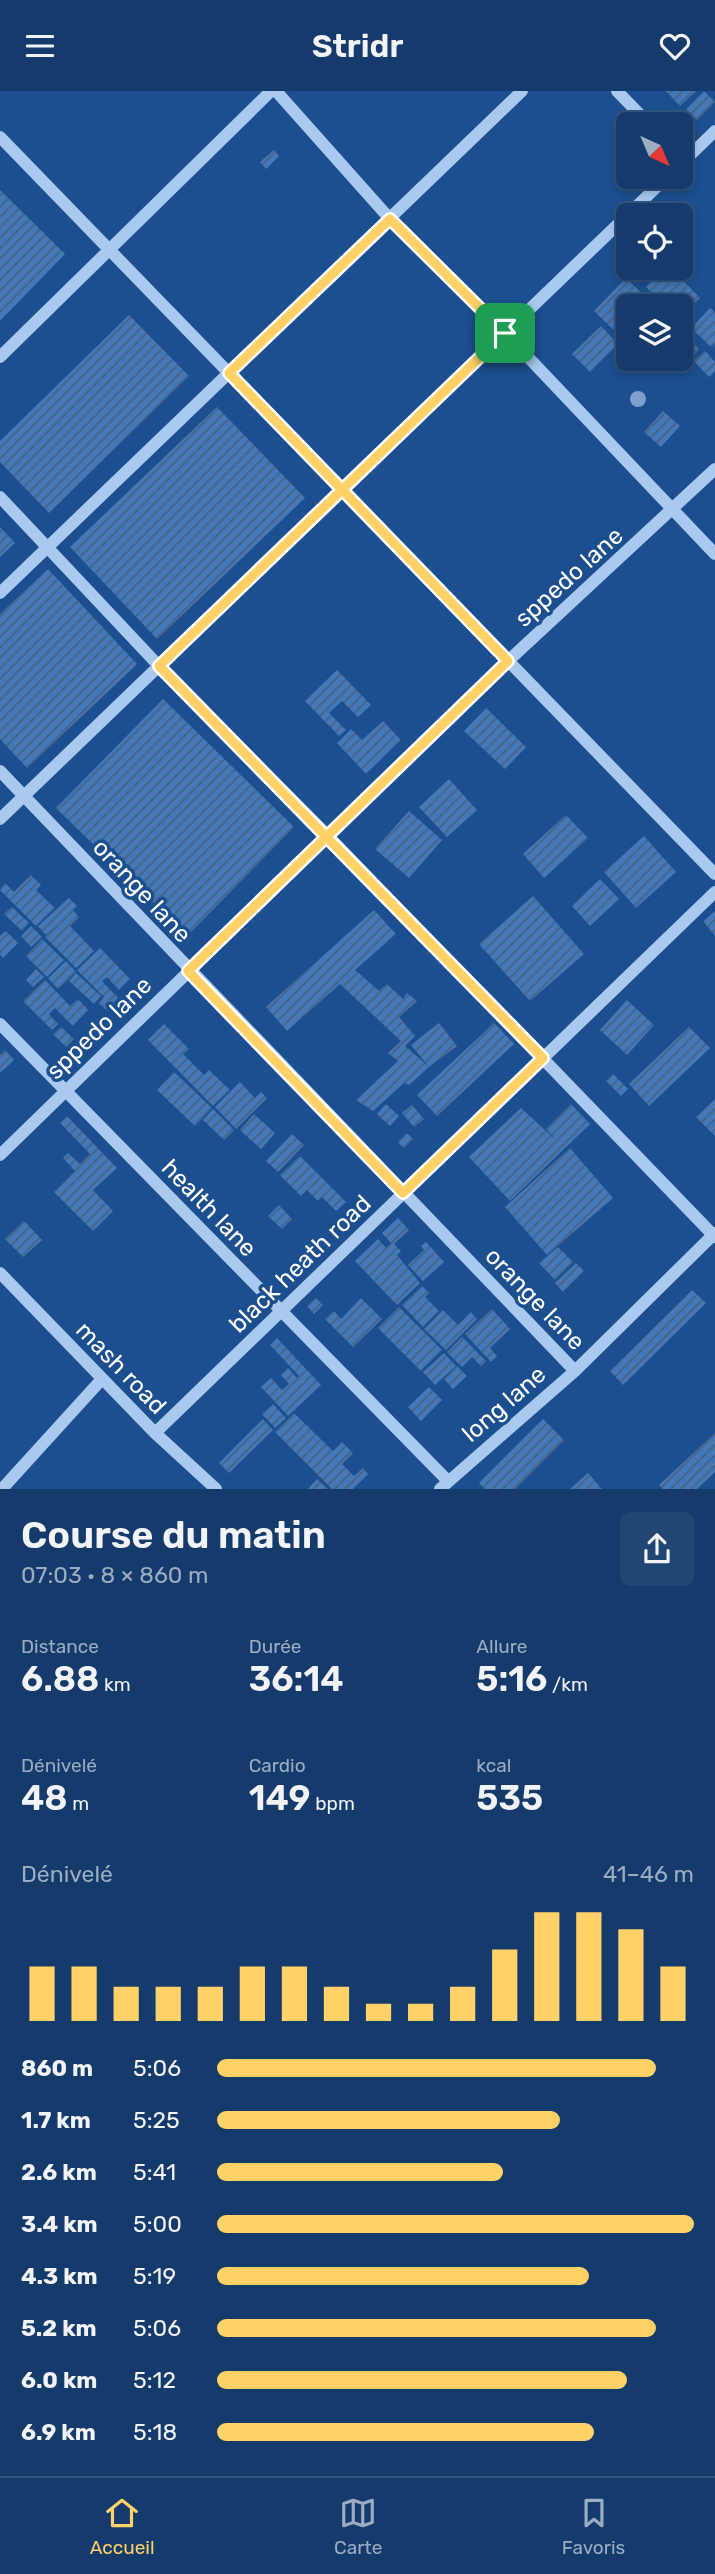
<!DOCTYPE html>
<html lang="fr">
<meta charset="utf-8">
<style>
body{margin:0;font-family:Rubik,sans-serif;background:#214673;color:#f1f3f6;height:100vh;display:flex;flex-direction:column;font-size:26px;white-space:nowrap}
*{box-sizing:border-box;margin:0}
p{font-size:23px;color:#9dadc1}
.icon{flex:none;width:38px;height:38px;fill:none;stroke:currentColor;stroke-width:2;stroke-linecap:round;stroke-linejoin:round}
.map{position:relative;height:1398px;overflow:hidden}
.drawer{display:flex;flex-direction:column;background:#143b6b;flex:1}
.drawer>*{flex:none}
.needle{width:46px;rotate:136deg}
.tools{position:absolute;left:616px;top:21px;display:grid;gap:14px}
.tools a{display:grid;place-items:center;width:77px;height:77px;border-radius:10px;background:#143b6b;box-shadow:0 4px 10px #0003,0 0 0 2px #33557e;font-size:35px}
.pin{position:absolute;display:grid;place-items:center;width:60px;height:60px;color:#fff;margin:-30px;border-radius:14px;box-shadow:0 4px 10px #0006}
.round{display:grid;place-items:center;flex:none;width:74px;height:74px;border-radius:10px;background:#214673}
.headline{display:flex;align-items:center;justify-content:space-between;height:119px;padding:0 21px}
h1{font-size:38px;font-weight:600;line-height:52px}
.figures{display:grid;grid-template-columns:repeat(3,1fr);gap:10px;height:119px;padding:7px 21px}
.figures div{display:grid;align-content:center}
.figures b{font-size:35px;font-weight:600}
.figures small{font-size:19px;font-weight:400}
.figures p{font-size:19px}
.chart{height:196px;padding:14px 21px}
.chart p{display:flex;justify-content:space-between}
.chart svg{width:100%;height:126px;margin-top:7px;stroke:#ffd166;stroke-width:6}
ul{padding:0 21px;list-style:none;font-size:23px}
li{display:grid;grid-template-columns:112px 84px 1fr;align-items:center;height:52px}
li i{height:18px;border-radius:9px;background:#ffd166}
header{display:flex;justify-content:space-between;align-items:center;height:91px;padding:0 21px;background:#143b6b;font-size:32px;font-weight:600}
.tab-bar{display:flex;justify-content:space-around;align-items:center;height:98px;border-top:2px solid #33557e;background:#143b6b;font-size:19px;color:#9dadc1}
.tab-bar a{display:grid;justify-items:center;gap:4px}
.tab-bar .current{color:#ffd166}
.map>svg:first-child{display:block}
.building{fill:url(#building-hatch)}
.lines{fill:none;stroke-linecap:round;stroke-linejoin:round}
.minor{stroke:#a9c9ee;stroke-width:12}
.tree{fill:#7ea0ca}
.route-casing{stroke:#fff;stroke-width:14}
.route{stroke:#ffd166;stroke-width:9}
.labels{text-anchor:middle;stroke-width:7;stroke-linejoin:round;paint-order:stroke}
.street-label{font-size:24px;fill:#fff;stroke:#1b4f8f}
</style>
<header><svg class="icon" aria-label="menu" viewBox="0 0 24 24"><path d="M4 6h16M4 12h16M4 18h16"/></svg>Stridr<svg class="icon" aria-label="heart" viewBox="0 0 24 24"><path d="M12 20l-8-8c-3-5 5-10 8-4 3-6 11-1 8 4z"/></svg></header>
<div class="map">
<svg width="715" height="1398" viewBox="0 0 715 1398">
<defs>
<pattern id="building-hatch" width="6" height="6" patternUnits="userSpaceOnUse" patternTransform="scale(1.75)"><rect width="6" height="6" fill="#4478b7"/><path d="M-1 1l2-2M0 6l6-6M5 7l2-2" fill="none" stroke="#486282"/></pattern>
</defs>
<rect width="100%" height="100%" fill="#1b4f8f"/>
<!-- building -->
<path class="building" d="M666,0H696L680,15Z
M704,0L715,11L697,29L686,18Z
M274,59L279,65L266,78L260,71Z
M0,99L65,163L0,230Z
M666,177H671L700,207L681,225V215H664L646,196Z
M626,187L654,214L628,215V241L622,247L594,220Z
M710,217L715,221V252L711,256L691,237Z
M129,224L189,285L49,422L0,371V350Z
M601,235L618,253L590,281L572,263Z
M687,246L699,258L691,268L681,258V253Z
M705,260L715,271V280L709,286L694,270Z
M217,316L305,407L157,548L70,456Z
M663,320L680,335L661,356L644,341Z
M0,436L15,452L0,466Z
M48,478L137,573L27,677L0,648V523Z
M337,579L371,614L358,626L342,610L329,622L346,639L339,645L305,610Z
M163,608L294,736L187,845L56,717Z
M486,617L526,656L505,678L464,640Z
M383,630L401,649L366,683L337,652L351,638L362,649Z
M449,688L477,719L447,746L419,716Z
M409,720L442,749L409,787L375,758Z
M566,724L588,747L544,787L523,763Z
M644,745L676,781L636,817L604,781Z
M31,784L41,794L36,799L55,817L36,835L0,799L5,792L14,801Z
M600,788L619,808L590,835L572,815Z
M533,805L584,863L530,910L479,853Z
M69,807L77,815L73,819L79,826L70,835L94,860L76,877L45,846L59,832L46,844L38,835Z
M12,816L29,832L22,840L4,823Z
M374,819L396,843L355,879L379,900L387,893L403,908L407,902L417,910L399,926L415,945L405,955L429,976L409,994L404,992L373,1020L356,1009L398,970L388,962L401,950L340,893L287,940L266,916Z
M715,820V845L703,830Z
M31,835L42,846L31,856L21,845Z
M6,840L18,852L3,867L0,863V845Z
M42,848L64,869L47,886L26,865Z
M100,857L130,888L119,899L107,886L102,890L118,907L106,919L99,912L104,906L77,879Z
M66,870L76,881L58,898L48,887Z
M36,878L44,886L33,896L26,889Z
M76,882L101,905L94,913L69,890Z
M45,889L70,915L78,908L88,919L73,935L55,917L49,923L58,933L52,939L23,910Z
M627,909L654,934L627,964L600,939Z
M439,932L457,955L429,976L411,954Z
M494,932L514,953L437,1025L417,1004Z
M164,933L189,958L183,963L204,984L209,979L230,999L213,1015L148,949Z
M61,936L74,948L66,956L53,943Z
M689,936L710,957L649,1015L629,993Z
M5,959L14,969L0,982V964Z
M174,981L212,1017L195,1035L157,999Z
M613,983L628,998L621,1005L606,990Z
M240,991L255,1007L261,1001L267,1007L236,1038L215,1016Z
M715,1008V1045L696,1026Z
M386,1013L399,1025L390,1035L377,1023Z
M571,1013L590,1033L510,1110L469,1066L521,1017L557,1050L546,1038Z
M412,1014L424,1028L414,1036L402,1022Z
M213,1018L234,1039L224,1049L203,1029Z
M254,1023L275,1042L261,1058L240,1039Z
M67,1025L117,1077L93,1099L113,1120L93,1140L54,1101L75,1080L63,1067L68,1062L80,1073L90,1063L60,1032Z
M407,1042L413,1048L404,1057L398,1051Z
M292,1043L304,1054L278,1081L266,1070Z
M570,1057L613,1107L547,1164L505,1116Z
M300,1065L346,1111L336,1120L322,1106L318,1110L307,1099L301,1105L280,1084Z
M279,1114L292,1128L282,1138L268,1125Z
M398,1127L409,1139L394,1153L401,1160L397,1164L420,1192L397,1214L355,1170L378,1148L386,1157L391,1152L382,1142Z
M24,1130L42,1149L23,1166L5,1148Z
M426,1151L444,1171L423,1190L408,1174L424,1159L421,1155Z
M558,1156L573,1171L555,1189L539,1172Z
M576,1172L584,1180L563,1201L555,1192Z
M422,1195L429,1202L425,1206L439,1220L423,1236L402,1214Z
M692,1199L706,1212L623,1294L610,1280Z
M316,1207L323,1214L314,1223L307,1215Z
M361,1207L382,1228L353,1256L325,1228L334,1220L341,1228Z
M399,1216L442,1259L421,1280L378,1237Z
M492,1218L510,1238L490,1257L497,1265L491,1271L465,1243Z
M443,1219L458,1234L471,1221L477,1228L446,1259L424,1238Z
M462,1246L486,1270L481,1275L472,1266L462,1276L447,1261Z
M277,1247L321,1294L288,1325L261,1296L271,1287L282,1299L289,1293L281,1284L288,1277L297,1287L299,1285L270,1254Z
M444,1262L456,1275L435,1294L423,1281Z
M457,1275L467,1285L453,1298L444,1288Z
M429,1296L442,1309L421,1330L408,1316Z
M273,1313L286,1327L275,1337L262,1323Z
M294,1322L333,1360L342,1351L353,1362L342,1373L354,1385L363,1377L368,1383L353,1398H332L275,1341Z
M263,1328L273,1339L229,1382L219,1372Z
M543,1328L564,1349L515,1398H485L479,1392Z
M715,1342V1381L697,1398H663L659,1394Z
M588,1382L602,1398H570Z
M317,1388L328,1398H308Z"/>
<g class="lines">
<!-- minor -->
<path class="minor" d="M276,0L390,128L505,242L715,463
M617,0L649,33
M0,46L715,783
M681,73L715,40
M0,266L271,0
M0,406L159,575L328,745L715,1146
M0,502L522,0
M0,680L575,1280
M0,728L667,86
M0,933L448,1390
M0,1064L508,570L715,378
M0,1182L155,1342L216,1398
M155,1342L715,801
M2,1398L102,1288
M440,1398L575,1280L715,1142"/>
</g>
<!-- trees -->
<circle class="tree" cx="638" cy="308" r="8"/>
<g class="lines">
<!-- route casing -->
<g class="route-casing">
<path id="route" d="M505,242C389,353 274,464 159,575L543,967L403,1102L188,880L508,570C415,474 322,378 229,282L390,128L505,242"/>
</g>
<!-- route -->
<use href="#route" class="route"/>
</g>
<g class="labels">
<!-- street labels -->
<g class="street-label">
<text transform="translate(569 486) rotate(-42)" y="8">sppedo lane</text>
<text transform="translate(142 800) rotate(47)" y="8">orange lane</text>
<text transform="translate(99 937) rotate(-44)" y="8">sppedo lane</text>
<text transform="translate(209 1117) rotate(46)" y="8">health lane</text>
<text transform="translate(300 1173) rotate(-44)" y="8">black heath road</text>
<text transform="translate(535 1208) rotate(46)" y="8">orange lane</text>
<text transform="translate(121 1277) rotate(46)" y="8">mash road</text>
<text transform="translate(504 1313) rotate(-41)" y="8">long lane</text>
</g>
</g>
</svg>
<div class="tools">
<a><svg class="needle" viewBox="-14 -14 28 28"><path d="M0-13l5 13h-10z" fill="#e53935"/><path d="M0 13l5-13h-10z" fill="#9dadc1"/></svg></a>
<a><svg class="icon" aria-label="locate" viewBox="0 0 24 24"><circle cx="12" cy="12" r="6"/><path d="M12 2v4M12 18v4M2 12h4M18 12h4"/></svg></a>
<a><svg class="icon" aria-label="layers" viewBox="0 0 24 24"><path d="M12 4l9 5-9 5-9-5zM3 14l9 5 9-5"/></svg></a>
</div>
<div class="pin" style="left:505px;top:242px;background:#1e9e55"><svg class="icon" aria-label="arrive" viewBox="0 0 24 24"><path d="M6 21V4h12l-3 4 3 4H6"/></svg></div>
</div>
<section class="drawer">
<div class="headline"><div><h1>Course du matin</h1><p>07:03 · 8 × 860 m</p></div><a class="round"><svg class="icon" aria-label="share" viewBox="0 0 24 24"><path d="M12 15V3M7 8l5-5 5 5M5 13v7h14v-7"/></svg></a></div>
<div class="figures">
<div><p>Distance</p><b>6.88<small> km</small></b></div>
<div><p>Durée</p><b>36:14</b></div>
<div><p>Allure</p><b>5:16<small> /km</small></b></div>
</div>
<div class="figures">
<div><p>Dénivelé</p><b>48<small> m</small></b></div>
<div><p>Cardio</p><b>149<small> bpm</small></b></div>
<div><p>kcal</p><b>535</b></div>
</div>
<div class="chart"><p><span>Dénivelé</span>41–46 m</p>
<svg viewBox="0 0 160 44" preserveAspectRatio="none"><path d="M5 44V25M15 44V25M25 44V32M35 44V32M45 44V32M55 44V25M65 44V25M75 44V32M85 44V38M95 44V38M105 44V32M115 44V19M125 44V6M135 44V6M145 44V12M155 44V25"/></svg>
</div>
<ul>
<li><b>860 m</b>5:06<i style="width:92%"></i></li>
<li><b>1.7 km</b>5:25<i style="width:72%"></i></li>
<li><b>2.6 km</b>5:41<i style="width:60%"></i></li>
<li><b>3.4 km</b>5:00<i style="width:100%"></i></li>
<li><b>4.3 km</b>5:19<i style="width:78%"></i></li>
<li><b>5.2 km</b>5:06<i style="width:92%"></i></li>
<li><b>6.0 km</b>5:12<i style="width:86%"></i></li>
<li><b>6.9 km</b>5:18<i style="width:79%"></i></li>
</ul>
</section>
<nav class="tab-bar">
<a class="current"><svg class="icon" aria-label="home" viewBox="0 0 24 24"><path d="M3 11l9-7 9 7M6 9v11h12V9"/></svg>Accueil</a>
<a><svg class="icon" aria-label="map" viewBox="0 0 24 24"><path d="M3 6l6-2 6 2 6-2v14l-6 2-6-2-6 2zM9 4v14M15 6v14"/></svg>Carte</a>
<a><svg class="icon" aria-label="saved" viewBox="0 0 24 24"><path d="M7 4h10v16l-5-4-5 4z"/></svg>Favoris</a>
</nav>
